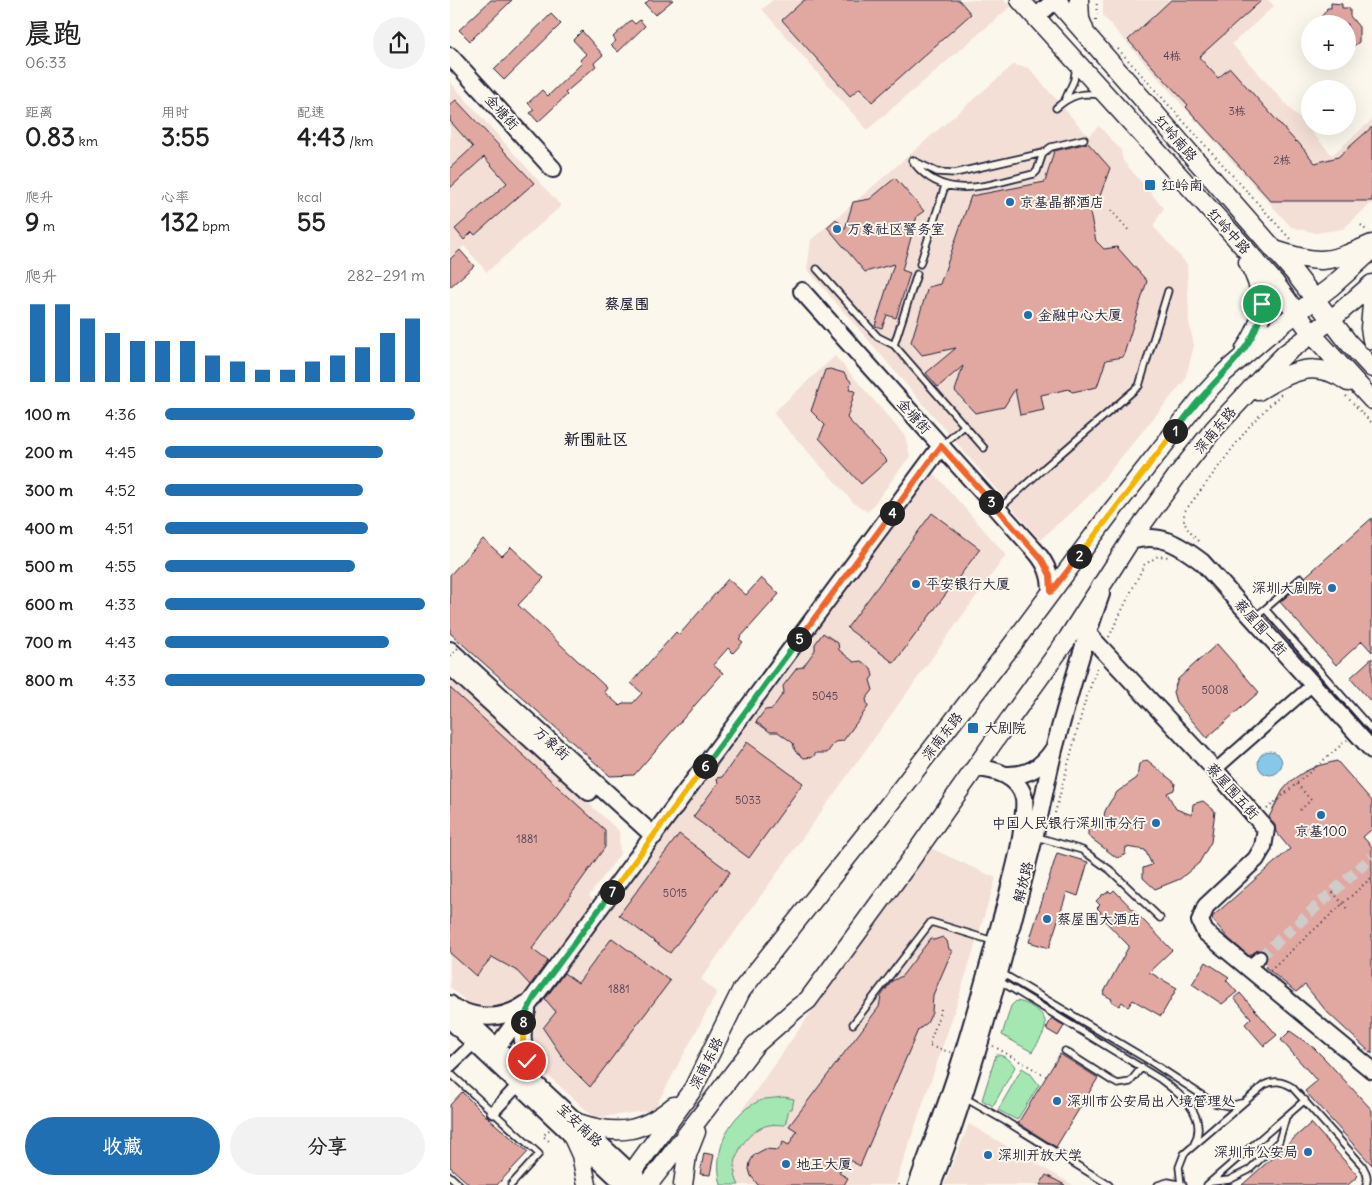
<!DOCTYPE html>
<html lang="zh">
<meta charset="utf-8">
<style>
body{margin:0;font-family:Delius,"LXGW WenKai TC",sans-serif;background:#f2f2f2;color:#222;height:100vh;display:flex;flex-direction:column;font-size:19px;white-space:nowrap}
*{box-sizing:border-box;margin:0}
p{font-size:16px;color:#767676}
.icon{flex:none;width:28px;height:28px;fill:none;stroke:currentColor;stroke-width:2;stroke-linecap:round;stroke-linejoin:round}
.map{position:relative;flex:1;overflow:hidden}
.sheet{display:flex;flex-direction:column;background:#fff;width:450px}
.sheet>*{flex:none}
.controls{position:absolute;left:851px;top:15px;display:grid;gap:10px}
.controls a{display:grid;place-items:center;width:55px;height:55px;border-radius:50%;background:#fff;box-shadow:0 5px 20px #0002;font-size:25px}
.pin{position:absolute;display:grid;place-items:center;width:42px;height:42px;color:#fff;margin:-21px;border:2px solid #fff;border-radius:50%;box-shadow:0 1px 5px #0007}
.km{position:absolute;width:25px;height:25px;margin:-12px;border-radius:50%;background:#222;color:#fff;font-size:14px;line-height:25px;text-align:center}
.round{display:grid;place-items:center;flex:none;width:52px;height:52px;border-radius:26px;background:#f2f2f2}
.summary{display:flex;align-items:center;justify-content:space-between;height:85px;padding:0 25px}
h1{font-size:28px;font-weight:700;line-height:38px}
.stats{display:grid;grid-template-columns:repeat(3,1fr);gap:8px;height:85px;padding:5px 25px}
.stats div{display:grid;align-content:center}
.stats b{font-size:25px;font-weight:700}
.stats small{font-size:14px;font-weight:400}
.stats p{font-size:14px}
.chart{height:140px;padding:10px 25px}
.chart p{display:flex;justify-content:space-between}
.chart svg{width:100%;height:90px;margin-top:5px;stroke:#1f6fb2;stroke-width:6}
.cta{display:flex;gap:10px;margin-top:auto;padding:10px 25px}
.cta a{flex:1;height:58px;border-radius:30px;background:#1f6fb2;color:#fff;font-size:20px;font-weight:700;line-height:58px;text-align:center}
.cta a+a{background:#f2f2f2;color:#222}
ul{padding:0 25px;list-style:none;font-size:16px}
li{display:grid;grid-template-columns:80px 60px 1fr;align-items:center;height:38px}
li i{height:12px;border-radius:6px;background:#1f6fb2}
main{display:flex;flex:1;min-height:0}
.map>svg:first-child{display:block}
.built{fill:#f3dfd6}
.green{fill:#a4e7b2;stroke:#638476}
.water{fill:#87c8e8;stroke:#5f86a3}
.building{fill:#e1a7a1;stroke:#22223b}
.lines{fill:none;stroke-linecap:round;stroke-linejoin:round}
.street-tunnel{stroke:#d0ccc9;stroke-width:11;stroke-dasharray:11 5.5;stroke-linecap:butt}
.lane-casing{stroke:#22223b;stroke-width:9}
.street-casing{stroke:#22223b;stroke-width:15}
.secondary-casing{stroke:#22223b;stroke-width:20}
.primary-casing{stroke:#22223b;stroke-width:21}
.path{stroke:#22223b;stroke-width:2;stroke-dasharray:1 4;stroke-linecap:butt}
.lane{stroke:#fbf7ec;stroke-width:5.5}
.street{stroke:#fbf7ec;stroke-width:11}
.secondary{stroke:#fbf7ec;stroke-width:16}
.primary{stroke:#fbf7ec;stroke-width:18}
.path-bridge{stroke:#22223b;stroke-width:2;stroke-dasharray:1 4;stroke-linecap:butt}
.split-1-casing{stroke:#fff;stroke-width:10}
.split-2-casing{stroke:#fff;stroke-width:10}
.split-3-casing{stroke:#fff;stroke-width:10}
.split-4-casing{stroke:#fff;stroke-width:10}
.split-5-casing{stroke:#fff;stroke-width:10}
.split-6-casing{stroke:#fff;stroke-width:10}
.split-7-casing{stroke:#fff;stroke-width:10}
.split-8-casing{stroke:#fff;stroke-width:10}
.split-9-casing{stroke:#fff;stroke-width:10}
.split-1{stroke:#22a559;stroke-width:6}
.split-2{stroke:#f5b400;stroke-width:6}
.split-3{stroke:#f0652b;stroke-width:6}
.split-4{stroke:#f0652b;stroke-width:6}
.split-5{stroke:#f0652b;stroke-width:6}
.split-6{stroke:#22a559;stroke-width:6}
.split-7{stroke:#f5b400;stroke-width:6}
.split-8{stroke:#22a559;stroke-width:6}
.split-9{stroke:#f5b400;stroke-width:6}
.poi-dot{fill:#1f6fb2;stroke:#fbf7ec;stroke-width:2}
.labels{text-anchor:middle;stroke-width:4;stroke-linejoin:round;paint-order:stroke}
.number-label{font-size:11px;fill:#524354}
.street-label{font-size:14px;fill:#22223b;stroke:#fbf7ec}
.poi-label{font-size:14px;fill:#22223b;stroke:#fbf7ec;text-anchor:start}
.neighbourhood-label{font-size:15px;font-weight:bold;fill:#22223b;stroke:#fbf7ec}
.quarter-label{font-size:16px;font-weight:bold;fill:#22223b;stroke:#fbf7ec}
</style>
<main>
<section class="sheet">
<div class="summary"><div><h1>晨跑</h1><p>06:33</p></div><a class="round"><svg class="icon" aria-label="share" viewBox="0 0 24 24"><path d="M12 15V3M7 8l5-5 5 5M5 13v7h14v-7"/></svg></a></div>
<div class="stats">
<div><p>距离</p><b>0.83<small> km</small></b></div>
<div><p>用时</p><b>3:55</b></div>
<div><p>配速</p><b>4:43<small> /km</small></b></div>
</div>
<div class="stats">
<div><p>爬升</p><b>9<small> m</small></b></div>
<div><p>心率</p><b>132<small> bpm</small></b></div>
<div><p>kcal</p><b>55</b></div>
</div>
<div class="chart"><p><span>爬升</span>282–291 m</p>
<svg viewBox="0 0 160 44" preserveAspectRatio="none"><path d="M5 44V6M15 44V6M25 44V13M35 44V20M45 44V24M55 44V24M65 44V24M75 44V31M85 44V34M95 44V38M105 44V38M115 44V34M125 44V31M135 44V27M145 44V20M155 44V13"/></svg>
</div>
<ul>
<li><b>100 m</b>4:36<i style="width:96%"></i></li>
<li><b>200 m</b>4:45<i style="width:84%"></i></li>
<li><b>300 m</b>4:52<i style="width:76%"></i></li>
<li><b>400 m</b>4:51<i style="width:78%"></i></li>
<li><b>500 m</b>4:55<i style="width:73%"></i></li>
<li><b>600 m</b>4:33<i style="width:100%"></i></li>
<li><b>700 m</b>4:43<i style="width:86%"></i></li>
<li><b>800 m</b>4:33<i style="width:100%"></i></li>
</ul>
<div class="cta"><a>收藏</a><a>分享</a></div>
</section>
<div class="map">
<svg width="922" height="1185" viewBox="0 0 922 1185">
<rect width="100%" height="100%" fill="#fbf7ec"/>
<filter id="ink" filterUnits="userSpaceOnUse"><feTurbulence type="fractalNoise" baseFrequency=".02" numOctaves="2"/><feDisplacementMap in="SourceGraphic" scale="10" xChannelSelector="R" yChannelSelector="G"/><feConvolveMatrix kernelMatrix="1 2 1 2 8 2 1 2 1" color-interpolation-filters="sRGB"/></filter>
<g filter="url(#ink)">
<!-- built -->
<path class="built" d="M323,0H554L560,7L417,130L312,9Z
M653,0H818L824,6L782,44L882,155L922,120V203L893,229L866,233L841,227L653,16Z
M563,65L579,68L638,136L649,126L671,150L673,161L714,208L703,226L737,264L739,322L744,346L735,380L640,495L590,540L357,269L361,240Z
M0,82L111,206L37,272L14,246L0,257Z
M385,356L455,436L460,456L418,512L404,503L323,413Z
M482,471L556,555L251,979L267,992L204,1110L145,1118L0,987V677L169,831L170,854L139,896L158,911Z
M478,847L546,878L501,1022L445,1185H271L268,1167L269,1156L275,1134Z
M519,1124L623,1185H494Z"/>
<!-- green -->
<path class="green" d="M566,1001C573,1002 578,1004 584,1008C606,1022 591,1037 582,1052L552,1035L561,1006Z
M546,1055C553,1054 562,1061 565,1067L543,1106L532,1100Z
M572,1068L580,1073L589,1085L567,1120L548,1110Z
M334,1097L344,1099L342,1109H339L335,1125C330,1125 325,1124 319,1125C295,1130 276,1163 289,1185H271C262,1151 279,1110 315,1099C321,1098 328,1098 334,1097Z"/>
<!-- water -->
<path class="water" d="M808 763a12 12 0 1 1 24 0a12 12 0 1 1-24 0Z"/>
<!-- building -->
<path class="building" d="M41,0H62L20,41L9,30Z
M199,0H223L205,15L195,4Z
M354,0H509L521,14L422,102L410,88L400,96L332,20Z
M721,0H812L749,57L768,78L780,68L846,142L847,141L865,163L888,157L922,127V201H821L736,107L738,105L678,40Z
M881,3L892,4V8H900V16L909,27V42L898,50V24H865L876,11L877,8H881Z
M101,14L111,24L54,80L44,70Z
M181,20L185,24L190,20L195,26L168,52L161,45L166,41L163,37Z
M132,31L153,55L144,63L146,66L115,93L117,95L88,122L80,113L84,110L78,103L92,90L98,96L132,63L130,60L136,54L123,40Z
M6,100L84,183L25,235L22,232L14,240L5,229L57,183L34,157L0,188V168L23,147L0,121V105Z
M638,143L660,168L650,196L637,199L646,241L654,249L667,247L697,281L673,357L656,360L647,387L622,392L619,389L591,395L594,410L570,415L565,389L554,407L525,413L505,391L513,366L488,387L476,373L506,348L472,355L461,342L478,287L490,284L521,196L595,182L604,151Z
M445,178L474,211L467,216L452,270L460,273L446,318L437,315L432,328L425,326L444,264L415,272L377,227L386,219L395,229L403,202L420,199Z
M10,250L24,266L0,287V259Z
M380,369L394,373L401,382L399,390L405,391L397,418L437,461L411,484L369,438L375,425L361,411L375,370Z
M482,513L530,549L444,663L397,628Z
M922,518V652L912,641L886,665L830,602L854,582L855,577Z
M33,539L52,556L61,547L94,578L68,605L157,688L154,692L170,706L173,703H183L192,693L181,683L226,632L229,635L278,579L296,595L311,578L329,594L289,639L293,642L283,653L278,648L263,665L273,673L184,775L160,776L0,633V575Z
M373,633L388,643L389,650L404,662L411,661L421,668L423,676L420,680L423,690L416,699L418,707L393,741L385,742L377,753H366L363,757L354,758L345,751L343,743L328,732H320L306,722L315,710L322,709L334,692L333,686L347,668L353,667L365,650V644Z
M767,644L809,692L757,738L726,702L723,692L728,679Z
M922,658V703L900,678Z
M0,688L155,830V847L82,949L98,961L80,985L67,971L42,957L26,976L0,953Z
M297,742L353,783L299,858L243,817L268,783L267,778L272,777Z
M697,760L725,783L724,790L717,793L726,809L742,815L743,804L753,801L765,811L761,842L749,863L730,879L705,889L693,878V868L702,865L695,850L676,847L675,855L667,858L638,836V828L653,821L655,811L660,802L667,792L687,778L689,764Z
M887,761L922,801V829L913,837L922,847V1054L877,1012L855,985L846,992L815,967L817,965L815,963L817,956L815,952L808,950L799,956L779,939L762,919L763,916L840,849L826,832L825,826L819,817L833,790L842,780L854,772L867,766Z
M229,834L280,872L220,953L169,915Z
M607,853L638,862L628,896L617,892L599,948L579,942Z
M664,890L722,950L699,972L727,988L711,1016L683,1000L678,1007L672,1002L669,1006L661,1001L662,999L653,994L679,946L649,915L651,912L647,908L650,905L646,901L653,894L654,895L659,891L661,893Z
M493,937L497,941L499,949L502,951L483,995L482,1013L477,1023L468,1030L410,1166L397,1159L389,1173L398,1178L394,1185H308L301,1176L299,1169L300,1162L304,1155L315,1149L328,1150L333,1142L339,1145L347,1131L339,1126L429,1007L431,996L442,981L452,976L481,938L484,940Z
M162,938L220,981L140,1087L117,1064L93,1028L106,1012L95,999L114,973L128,983Z
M756,962L779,977L776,980L787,992L772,1004L742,984Z
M790,993L827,1035L814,1046L795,1024L801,1018L784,998Z
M602,1018L614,1026L608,1036L596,1029Z
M840,1031L864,1048L874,1058L922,1110V1165L855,1091L867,1081L831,1040Z
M610,1054L648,1078L606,1147L568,1123Z
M12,1092L38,1118L78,1152L47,1185H20L0,1167V1105Z
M861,1123L908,1176L898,1185H792Z
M254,1153L264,1155L260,1175L250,1174Z
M596,1175L615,1185H590Z"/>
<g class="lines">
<!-- street-tunnel -->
<path class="street-tunnel" d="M810,957L922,857"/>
<!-- lane casing -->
<g class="lane-casing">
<path id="lane" d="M615,100L624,80L626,67
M606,108C621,95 631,92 650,95
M462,160L487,172L505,173L593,153L601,147L634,139
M464,163C496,204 542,183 584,174L587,171L593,153
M470,264L495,186
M367,269L428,337L444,345L534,448
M444,345L467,274
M493,445L514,426
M550,508L594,468L689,386L718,291
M815,609L851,578
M805,617L815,609L922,730
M587,837L632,850L660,870L710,918
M550,972L698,1060L764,1103L779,1106L791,1103
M548,980L710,1079C730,1094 759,1115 744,1144
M403,1024L481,922L543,941
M615,1051L662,1081L668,1084L680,1082L692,1067
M0,1073L89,1154L61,1185
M515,1098L557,1122L659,1185
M0,1176L10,1185
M762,1182L779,1180L799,1170L829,1141L836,1117
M708,1185L718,1182L733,1185
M731,1185L729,1167L734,1154L814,1085C824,1080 832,1081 842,1087L912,1165C916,1172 919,1177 916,1185
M757,1185L855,1100"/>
</g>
<!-- street casing -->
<g class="street-casing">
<path id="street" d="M765,770L863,684
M797,968L810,957
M0,1066L25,1042
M43,1112L69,1084"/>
</g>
<!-- secondary casing -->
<g class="secondary-casing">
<path id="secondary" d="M586,17L605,0
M0,56L103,169
M352,291L587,553C597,565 601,576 601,592
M680,541C711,532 728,544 752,562L922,750
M637,633L765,770L816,829L813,847L806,859L756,906L750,921L755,932L922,1070
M0,650L204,836
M0,666L139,792
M555,775C577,776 591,768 603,750
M0,1004L194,1185
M12,1011C34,1020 56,1018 76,1004
M77,1011C69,1034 73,1058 84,1079
M0,1020L175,1185
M47,1047L491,446
M467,1185C482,1143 498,1102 511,1060C527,1009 541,957 555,906C562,877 571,850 573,820C574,813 575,805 574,798C569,776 545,769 525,768
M482,1185C526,1071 554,955 584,838C592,807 597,776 605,746C619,695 633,644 651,594"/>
</g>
<!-- primary casing -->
<g class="primary-casing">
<path id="primary" d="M570,0L784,236L825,283L862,334L922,400
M606,0L843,271L898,342L922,368
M629,0L630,19L634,29
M825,250C871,265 878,263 922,244
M922,304L920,328L922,340
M795,349C817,317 816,295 798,262
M808,391C839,372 865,358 898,382
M128,1123C168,1136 191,1133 224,1106
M121,1133L131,1155L137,1185
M173,1185L243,1089L291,991L430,816L559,649L661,512L752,397L775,372L818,335L881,287L922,250
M198,1185L305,1045L346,1009L358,1000L457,865L547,737L618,638L680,541L729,473L763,430L816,373L835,354L882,319L922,284
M233,1185L237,1155L246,1132"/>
</g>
<!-- path -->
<path class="path" d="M646,20L647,0
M668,49L841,240
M661,210L680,232
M911,225L918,232
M896,396L922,423
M748,541C739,531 731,524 735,511L801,424L831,394
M659,637L694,565L708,556L719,557
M847,784L861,800L849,811
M817,809L897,740
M605,813L634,705L648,665
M883,892L897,909
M820,970L922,877
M491,1009L479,1046L500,1052
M543,1046L596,1076
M99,1130L93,1136L99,1141
M449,1185V1184"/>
<!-- lane -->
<use href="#lane" class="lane"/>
<!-- street -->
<use href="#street" class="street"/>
<!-- secondary -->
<use href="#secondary" class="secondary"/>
<!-- primary -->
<use href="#primary" class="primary"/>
<!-- path-bridge -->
<path class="path-bridge" d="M0,656L8,648"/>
</g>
</g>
<g class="lines" filter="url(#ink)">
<!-- split-1 casing -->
<g class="split-1-casing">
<path id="split-1" d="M725,431C734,420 742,408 752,397C776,368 809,344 812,304"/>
</g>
<!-- split-2 casing -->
<g class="split-2-casing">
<path id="split-2" d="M629,556L725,431"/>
</g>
<!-- split-3 casing -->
<g class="split-3-casing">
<path id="split-3" d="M541,502L592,560L600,575L601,592L629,556"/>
</g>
<!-- split-4 casing -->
<g class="split-4-casing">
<path id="split-4" d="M442,513L491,446L541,502"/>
</g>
<!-- split-5 casing -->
<g class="split-5-casing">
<path id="split-5" d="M349,639L442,513"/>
</g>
<!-- split-6 casing -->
<g class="split-6-casing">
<path id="split-6" d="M255,766L349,639"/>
</g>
<!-- split-7 casing -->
<g class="split-7-casing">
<path id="split-7" d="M162,892L255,766"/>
</g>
<!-- split-8 casing -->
<g class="split-8-casing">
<path id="split-8" d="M73,1022L77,1011L85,996L162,892"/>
</g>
<!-- split-9 casing -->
<g class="split-9-casing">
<path id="split-9" d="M73,1022V1043L77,1061"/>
</g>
<!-- split-1 -->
<use href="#split-1" class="split-1"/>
<!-- split-2 -->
<use href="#split-2" class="split-2"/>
<!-- split-3 -->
<use href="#split-3" class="split-3"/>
<!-- split-4 -->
<use href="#split-4" class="split-4"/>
<!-- split-5 -->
<use href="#split-5" class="split-5"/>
<!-- split-6 -->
<use href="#split-6" class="split-6"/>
<!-- split-7 -->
<use href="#split-7" class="split-7"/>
<!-- split-8 -->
<use href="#split-8" class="split-8"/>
<!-- split-9 -->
<use href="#split-9" class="split-9"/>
</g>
<!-- markers -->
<g class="poi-dot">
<rect x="694" y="179" width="12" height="12" rx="2.5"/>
<circle cx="560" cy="202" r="5"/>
<circle cx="387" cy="229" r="5"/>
<circle cx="578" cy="315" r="5"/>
<circle cx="466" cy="584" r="5"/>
<circle cx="882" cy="588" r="5"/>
<rect x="517" y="722" width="12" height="12" rx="2.5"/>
<circle cx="871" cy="815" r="5"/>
<circle cx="706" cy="823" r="5"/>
<circle cx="597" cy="919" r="5"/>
<circle cx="607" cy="1101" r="5"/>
<circle cx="858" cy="1152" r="5"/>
<circle cx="538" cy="1155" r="5"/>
<circle cx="336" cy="1164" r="5"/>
</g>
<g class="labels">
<!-- number labels -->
<g class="number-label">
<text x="722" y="60">4栋</text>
<text x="787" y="115">3栋</text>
<text x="832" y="164">2栋</text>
<text x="765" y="694">5008</text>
<text x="375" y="700">5045</text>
<text x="298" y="804">5033</text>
<text x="77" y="843">1881</text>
<text x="225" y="897">5015</text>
<text x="169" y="993">1881</text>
</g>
<!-- street labels -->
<g class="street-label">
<text transform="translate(52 112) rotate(48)" y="5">金塘街</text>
<text transform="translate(726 138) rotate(49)" y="5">红岭南路</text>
<text transform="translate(779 231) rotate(48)" y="5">红岭中路</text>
<text transform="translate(464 416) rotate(48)" y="5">金塘街</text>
<text transform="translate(765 430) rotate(-50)" y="5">深南东路</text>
<text transform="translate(811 627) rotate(48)" y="5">蔡屋围一街</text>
<text transform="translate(492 736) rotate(-52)" y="5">深南东路</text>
<text transform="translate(102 743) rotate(42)" y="5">万象街</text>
<text transform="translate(783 791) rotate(48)" y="5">蔡屋围五街</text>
<text transform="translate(573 882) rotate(-76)" y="5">解放路</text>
<text transform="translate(256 1063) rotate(-63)" y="5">深南东路</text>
<text transform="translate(130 1125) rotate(43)" y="5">宝安南路</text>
</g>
<!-- poi labels -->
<g class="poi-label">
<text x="711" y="190">红岭南</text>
<text x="570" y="207">京基晶都酒店</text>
<text x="397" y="234">万象社区警务室</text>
<text x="588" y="320">金融中心大厦</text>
<text x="476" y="589">平安银行大厦</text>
<text x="872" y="593" text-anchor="end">深圳大剧院</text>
<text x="534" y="733">大剧院</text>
<text x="696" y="828" text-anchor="end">中国人民银行深圳市分行</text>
<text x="871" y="836" text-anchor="middle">京基100</text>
<text x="607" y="924">蔡屋围大酒店</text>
<text x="617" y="1106">深圳市公安局出入境管理处</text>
<text x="848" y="1157" text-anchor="end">深圳市公安局</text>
<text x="548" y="1160">深圳开放大学</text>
<text x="346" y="1169">地王大厦</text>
</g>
<!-- neighbourhood labels -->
<g class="neighbourhood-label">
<text x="177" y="309">蔡屋围</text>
</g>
<!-- quarter labels -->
<g class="quarter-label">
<text x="146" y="445">新围社区</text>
</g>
</g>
</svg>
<div class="controls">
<a>+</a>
<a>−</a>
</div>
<div class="pin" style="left:812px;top:304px;background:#1e9e55"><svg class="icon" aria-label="arrive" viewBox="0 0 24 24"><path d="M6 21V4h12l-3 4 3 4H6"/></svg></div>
<div class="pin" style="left:77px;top:1061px;background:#d93025"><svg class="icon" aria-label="check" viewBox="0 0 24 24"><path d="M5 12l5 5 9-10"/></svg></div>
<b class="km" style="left:725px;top:431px">1</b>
<b class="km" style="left:629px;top:556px">2</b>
<b class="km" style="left:541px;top:502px">3</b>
<b class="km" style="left:442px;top:513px">4</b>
<b class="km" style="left:349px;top:639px">5</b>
<b class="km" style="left:255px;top:766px">6</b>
<b class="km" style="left:162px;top:892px">7</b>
<b class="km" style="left:73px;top:1022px">8</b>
</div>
</main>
